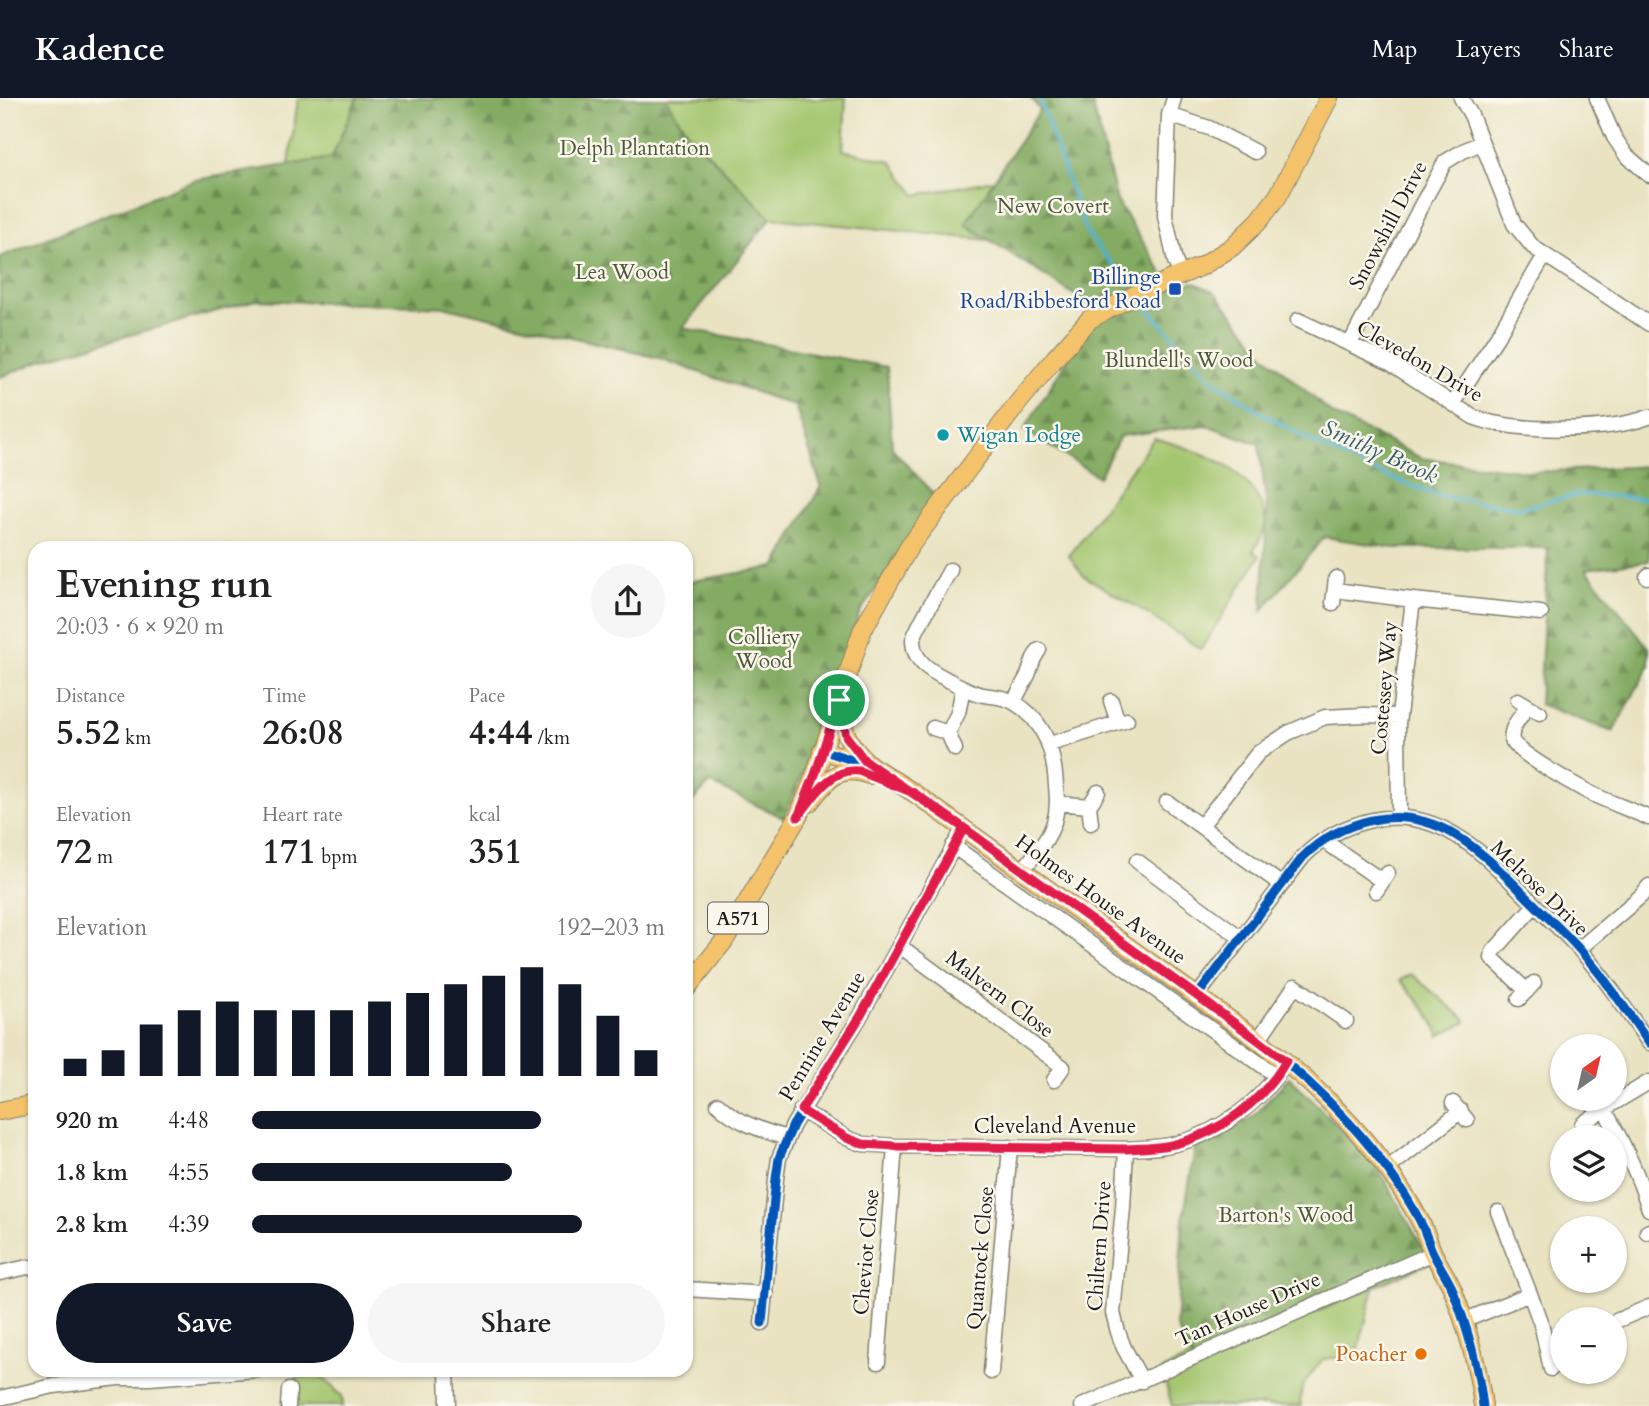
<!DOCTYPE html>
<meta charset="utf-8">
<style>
body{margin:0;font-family:Cardo,serif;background:#f6f6f6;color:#222;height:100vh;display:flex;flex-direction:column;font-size:26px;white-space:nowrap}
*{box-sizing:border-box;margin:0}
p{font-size:23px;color:#767676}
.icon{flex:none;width:38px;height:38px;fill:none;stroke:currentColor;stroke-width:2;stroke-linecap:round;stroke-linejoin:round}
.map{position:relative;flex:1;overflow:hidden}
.sheet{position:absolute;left:28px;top:443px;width:665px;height:836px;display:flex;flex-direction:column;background:#fff;border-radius:21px;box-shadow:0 2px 5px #0004}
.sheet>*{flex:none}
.needle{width:46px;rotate:34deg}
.buttons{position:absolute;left:1550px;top:936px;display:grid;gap:14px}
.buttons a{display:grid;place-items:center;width:77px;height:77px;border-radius:50%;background:#fff;box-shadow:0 2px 5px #0004;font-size:35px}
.pin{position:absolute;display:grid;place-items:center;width:60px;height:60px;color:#fff;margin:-30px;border:4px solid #fff;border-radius:50%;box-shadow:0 2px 7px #0007}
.round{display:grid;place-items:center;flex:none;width:74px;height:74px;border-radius:37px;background:#f6f6f6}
.overview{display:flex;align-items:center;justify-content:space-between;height:119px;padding:0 28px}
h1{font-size:38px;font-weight:600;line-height:52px}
.stats{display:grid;grid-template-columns:repeat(3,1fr);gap:10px;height:119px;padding:7px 28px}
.stats div{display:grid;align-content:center}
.stats b{font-size:35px;font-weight:600}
.stats small{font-size:19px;font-weight:400}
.stats p{font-size:19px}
.chart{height:196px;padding:14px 28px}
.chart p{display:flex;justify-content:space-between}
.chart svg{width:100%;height:126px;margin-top:7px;stroke:#111827;stroke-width:6}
.cta{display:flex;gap:14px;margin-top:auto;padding:14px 28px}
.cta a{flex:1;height:80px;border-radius:42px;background:#111827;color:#fff;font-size:28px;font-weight:600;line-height:80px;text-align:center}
.cta a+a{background:#f6f6f6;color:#222}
ul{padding:0 28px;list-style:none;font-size:23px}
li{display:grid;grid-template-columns:112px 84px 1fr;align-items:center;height:52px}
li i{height:18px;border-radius:9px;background:#111827}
header{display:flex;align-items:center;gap:42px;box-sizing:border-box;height:98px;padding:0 35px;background:#111827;color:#fff}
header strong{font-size:33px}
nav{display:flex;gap:38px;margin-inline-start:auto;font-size:24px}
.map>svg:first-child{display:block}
.grass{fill:#a4c66f;stroke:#607146;stroke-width:2}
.forest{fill:url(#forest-firs);stroke:#50643f;stroke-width:2}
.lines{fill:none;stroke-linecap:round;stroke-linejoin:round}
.stream{stroke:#50b1ce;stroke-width:3.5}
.minor-casing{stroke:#82806f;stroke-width:17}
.major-casing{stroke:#82806f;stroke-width:20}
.minor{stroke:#fff;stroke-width:14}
.major{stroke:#f4c26a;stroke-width:18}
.cycleway-casing{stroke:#fbf7ec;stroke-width:13}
.cycleway{stroke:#0057b8;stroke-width:9}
.route-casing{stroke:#fff;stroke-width:14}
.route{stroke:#e11d48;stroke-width:9}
.transit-dot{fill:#1a4fb4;stroke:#fbf7ec;stroke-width:2.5}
.culture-dot{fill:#0f9aa8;stroke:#fbf7ec;stroke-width:2.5}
.food-dot{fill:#e8710a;stroke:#fbf7ec;stroke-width:2.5}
.labels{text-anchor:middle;stroke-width:5;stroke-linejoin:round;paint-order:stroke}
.shield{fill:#fbf7ec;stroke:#5f5e5a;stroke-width:2}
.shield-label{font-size:19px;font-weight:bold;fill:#1c1c1c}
.park-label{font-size:21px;fill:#4c5839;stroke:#fbf7ec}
.street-label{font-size:21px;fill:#1c1c1c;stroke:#fbf7ec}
.transit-label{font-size:21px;fill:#164399;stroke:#fbf7ec;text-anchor:end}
.culture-label{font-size:21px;fill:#0d838f;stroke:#fbf7ec;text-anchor:start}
.food-label{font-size:21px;fill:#c56008;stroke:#fbf7ec;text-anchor:end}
.water-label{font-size:23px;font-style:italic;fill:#335f6c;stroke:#fbf7ec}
</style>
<header>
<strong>Kadence</strong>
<nav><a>Map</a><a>Layers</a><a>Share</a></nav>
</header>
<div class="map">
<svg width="1649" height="1308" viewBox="0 0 1649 1308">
<defs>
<pattern id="forest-firs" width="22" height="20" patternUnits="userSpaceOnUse" patternTransform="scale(1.75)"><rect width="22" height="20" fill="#83ab62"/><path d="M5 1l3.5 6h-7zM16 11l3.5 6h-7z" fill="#6a8a50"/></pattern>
</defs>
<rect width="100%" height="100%" fill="#fbf7ec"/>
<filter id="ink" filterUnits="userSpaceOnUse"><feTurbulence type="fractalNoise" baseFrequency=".0143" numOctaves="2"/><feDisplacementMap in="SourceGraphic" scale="14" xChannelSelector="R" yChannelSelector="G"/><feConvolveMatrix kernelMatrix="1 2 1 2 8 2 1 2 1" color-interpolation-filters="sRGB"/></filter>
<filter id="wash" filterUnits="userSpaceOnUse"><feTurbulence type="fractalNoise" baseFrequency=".00686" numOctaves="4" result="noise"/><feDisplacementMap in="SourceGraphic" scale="28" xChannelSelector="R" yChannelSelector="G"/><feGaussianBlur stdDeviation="1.57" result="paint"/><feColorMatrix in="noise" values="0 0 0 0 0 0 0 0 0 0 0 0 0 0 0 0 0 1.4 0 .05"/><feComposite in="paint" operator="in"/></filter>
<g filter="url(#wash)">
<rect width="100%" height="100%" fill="#e9e3c2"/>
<!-- grass -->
<path class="grass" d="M298,0H357L332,60L289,67Z
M665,0H846L843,52L891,63L916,97L994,82L965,126L989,142L771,120L688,35Z
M1154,340C1177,347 1204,354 1225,367C1244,379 1268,404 1265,428C1264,437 1258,445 1253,453L1260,458L1201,551L1140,511L1084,478L1069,458Z
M1411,876L1465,921L1466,924L1439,938L1435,927L1428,915L1400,882Z
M1377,1178L1357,1257L1323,1261C1312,1275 1297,1289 1301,1308H1172L1162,1272Z
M317,1274L342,1298L343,1308H296V1280Z"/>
<!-- forest -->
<path class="forest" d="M357,0H665L688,35L771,120L683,230L887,269L892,350L939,402L860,514L810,659L784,720L710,685L686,710V486L692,483L775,469L821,388L795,308L659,260L447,209L256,202L48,260L0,279V159L194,82L332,60Z
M1031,0H1091L1117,103L1166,181L1101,214L965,126L1040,12Z
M1193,184L1215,194L1266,258L1332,316L1421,360L1534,374L1649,368V463L1586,471L1649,550V568L1613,634L1539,606L1548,450H1394L1324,439L1262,513L1267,412L1259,346L1206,327L1120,338L1099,379L1024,332L1090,224L1172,190Z
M1289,979L1376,1066L1431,1164L1196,1267L1176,1228L1183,1122L1195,1050L1217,1041L1254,1018Z"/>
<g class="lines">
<!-- stream -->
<path class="stream" d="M1039,0L1086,134L1129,187
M1144,206L1211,281L1261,314L1323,350L1383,377L1439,398L1520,410L1582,396L1649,401"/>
</g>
</g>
<g filter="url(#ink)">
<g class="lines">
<!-- minor casing -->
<g class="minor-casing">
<path id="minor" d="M1174,0L1169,17L1165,118L1175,163L1181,178
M1461,0L1471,17L1514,126L1533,149L1649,226
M1597,0L1614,39L1626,57L1649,77
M1169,17L1209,30L1255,54
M1298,222L1390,265L1473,319C1515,335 1607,334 1649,319
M1350,246L1423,104L1445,64L1463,53L1481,45
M1453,306L1497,239L1545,157
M950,472C944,484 914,533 913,542C913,565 933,574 950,583C960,588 969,593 979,596C991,599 1005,598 1015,605C1045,623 1054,654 1056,687C1057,699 1058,711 1054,724C1049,742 1033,758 1022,773
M1647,479L1649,477
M1335,492L1413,502L1398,626L1399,719
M1413,502L1541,515
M1333,505L1336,480
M1518,602L1540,615
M1014,603L1028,577L1034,560L1039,552
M1111,603L1118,624
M1528,608C1522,617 1509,630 1512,642C1514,653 1575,687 1588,694C1608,704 1629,711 1649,720
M933,630L948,635L955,651
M948,635L958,615L963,590
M1050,646L1127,622
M1167,704L1282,787
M1057,705L1089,708L1091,725
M1089,708L1098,694
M1201,728L1258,655L1288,635L1325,619L1364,617L1399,618
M1323,742L1382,783
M953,748L1277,978
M1137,763L1241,840
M1376,793L1388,775
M900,848L1063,969L1054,982
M1579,851L1641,798L1649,788
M1527,893L1492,860L1493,854L1535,807
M1197,898L1303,759C1322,740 1345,728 1372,722C1443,707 1488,761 1534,806C1549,821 1565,835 1579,851C1605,880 1627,913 1649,945
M1519,901L1534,885
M1258,942L1295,888L1346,923
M1649,984L1604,1011C1623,1044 1638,1075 1649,1111
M1453,1005L1467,1022
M718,1006C737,1025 762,1032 786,1040
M801,1012L847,1040L863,1046L895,1048L1126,1051C1143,1050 1159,1050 1175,1046C1220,1035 1263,1003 1286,963
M1582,1026L1604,1011
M1126,1051L1123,1110L1113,1215L1118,1234L1124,1250L1142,1283
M1387,1071L1461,1013
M1647,1134L1649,1133
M0,1175L28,1169L35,1170
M686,1191L766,1196
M1530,1196L1542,1229L1551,1271
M1463,1223L1530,1196L1498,1114
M1616,1223L1649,1209
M762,1225L776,1081L779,1060L793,1027L860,919L964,730
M878,1264L895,1048
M447,1272L448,1308
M991,1274L1010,1049
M0,1300L54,1288L118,1280H150L257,1272
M288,1308L289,1292
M1082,1308L1433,1155"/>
</g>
<!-- major casing -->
<g class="major-casing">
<path id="major" d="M840,607C844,636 847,646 870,667
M822,652L873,669L914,695L1258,942C1321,990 1383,1053 1420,1123C1425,1133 1428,1143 1432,1153C1438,1166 1446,1177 1452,1190C1467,1228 1478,1268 1483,1308
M809,705C826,683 839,665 869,677
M686,891L724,843L798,719L816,674L862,533L909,449L1018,305L1055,260L1090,221L1135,197L1202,168L1232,149L1259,123L1278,98L1329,0
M0,1013L35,1006"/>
</g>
<!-- minor -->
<use href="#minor" class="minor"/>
<!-- major -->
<use href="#major" class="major"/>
<!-- cycleway casing -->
<g class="cycleway-casing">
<path id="cycleway" d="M822,652L873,669L914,695L1258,942C1321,990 1383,1053 1420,1123C1425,1133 1428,1143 1432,1153C1438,1166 1446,1177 1452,1190C1467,1228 1478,1268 1483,1308
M1197,898L1303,759C1322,740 1345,728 1372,722C1443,707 1488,761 1534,806C1549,821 1565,835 1579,851C1605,880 1627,913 1649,945
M762,1225L776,1081L779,1060L793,1027L860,919L964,730"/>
</g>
<!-- cycleway -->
<use href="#cycleway" class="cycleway"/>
</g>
</g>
<g class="lines" filter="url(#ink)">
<!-- route casing -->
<g class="route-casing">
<path id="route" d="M839,602L846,638L865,663L964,730L860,919L801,1012L847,1040L863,1046L895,1048L1126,1051C1143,1050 1159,1050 1175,1046C1220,1035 1263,1003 1286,963L1258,942L964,730L914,695L859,673C830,669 813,700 798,719L816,674L839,602"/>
</g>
<!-- route -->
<use href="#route" class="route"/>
</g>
<!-- markers -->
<rect class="transit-dot" x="1168" y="184" width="14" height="14" rx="3.5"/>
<circle class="culture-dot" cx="943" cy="337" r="7"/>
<circle class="food-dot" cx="1421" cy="1256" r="7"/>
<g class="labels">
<!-- shield labels -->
<rect class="shield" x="708" y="804.5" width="60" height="31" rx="5"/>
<g class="shield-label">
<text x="738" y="827">A571</text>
</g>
<!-- park labels -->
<g class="park-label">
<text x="635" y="57">Delph Plantation</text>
<text x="1053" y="115">New Covert</text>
<text x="622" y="181">Lea Wood</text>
<text x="1179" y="269">Blundell's Wood</text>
<text x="764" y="546">Colliery<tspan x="764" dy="24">Wood</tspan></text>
<text x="1286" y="1124">Barton's Wood</text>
</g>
<!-- street labels -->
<g class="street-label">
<text transform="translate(1388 127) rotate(-62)" y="7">Snowshill Drive</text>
<text transform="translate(1420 263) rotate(30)" y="7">Clevedon Drive</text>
<text transform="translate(1384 590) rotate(-85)" y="7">Costessey Way</text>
<text transform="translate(1540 790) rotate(44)" y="7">Melrose Drive</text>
<text transform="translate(1101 801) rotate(36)" y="7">Holmes House Avenue</text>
<text transform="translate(1000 896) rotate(37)" y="7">Malvern Close</text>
<text transform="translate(822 938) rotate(-59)" y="7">Pennine Avenue</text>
<text x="1055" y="1035">Cleveland Avenue</text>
<text transform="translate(1099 1148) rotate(-86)" y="7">Chiltern Drive</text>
<text transform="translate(866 1154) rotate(-85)" y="7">Cheviot Close</text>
<text transform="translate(980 1160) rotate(-85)" y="7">Quantock Close</text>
<text transform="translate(1248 1211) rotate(-24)" y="7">Tan House Drive</text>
</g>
<!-- transit labels -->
<g class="transit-label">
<text x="1161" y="186">Billinge<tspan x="1161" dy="24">Road/Ribbesford Road</tspan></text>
</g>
<!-- culture labels -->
<g class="culture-label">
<text x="957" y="344">Wigan Lodge</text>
</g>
<!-- food labels -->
<g class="food-label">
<text x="1407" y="1263">Poacher</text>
</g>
<!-- water labels -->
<g class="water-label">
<text transform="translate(1380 353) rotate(24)" y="8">Smithy Brook</text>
</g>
</g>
</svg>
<div class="buttons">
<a><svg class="needle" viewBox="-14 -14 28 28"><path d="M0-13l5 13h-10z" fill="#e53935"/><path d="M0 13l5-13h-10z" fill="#767676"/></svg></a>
<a><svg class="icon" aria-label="layers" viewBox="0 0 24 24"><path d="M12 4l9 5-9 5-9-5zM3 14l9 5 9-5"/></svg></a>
<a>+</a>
<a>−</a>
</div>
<div class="pin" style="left:839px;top:602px;background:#1e9e55"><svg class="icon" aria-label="arrive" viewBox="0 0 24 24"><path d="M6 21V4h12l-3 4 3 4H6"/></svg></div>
<section class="sheet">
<div class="overview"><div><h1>Evening run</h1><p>20:03 · 6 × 920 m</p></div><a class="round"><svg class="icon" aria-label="share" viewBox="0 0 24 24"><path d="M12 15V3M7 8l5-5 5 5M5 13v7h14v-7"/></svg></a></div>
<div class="stats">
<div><p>Distance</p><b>5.52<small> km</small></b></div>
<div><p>Time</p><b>26:08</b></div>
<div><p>Pace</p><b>4:44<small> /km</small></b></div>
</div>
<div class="stats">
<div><p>Elevation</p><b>72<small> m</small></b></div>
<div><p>Heart rate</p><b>171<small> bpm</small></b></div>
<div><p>kcal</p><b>351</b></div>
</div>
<div class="chart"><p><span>Elevation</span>192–203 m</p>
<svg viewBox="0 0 160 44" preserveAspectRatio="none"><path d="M5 44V38M15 44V35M25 44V26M35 44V21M45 44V18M55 44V21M65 44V21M75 44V21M85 44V18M95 44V15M105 44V12M115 44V9M125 44V6M135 44V12M145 44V23M155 44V35"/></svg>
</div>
<ul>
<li><b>920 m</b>4:48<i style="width:70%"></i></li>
<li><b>1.8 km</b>4:55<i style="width:63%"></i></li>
<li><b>2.8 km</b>4:39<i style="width:80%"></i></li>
</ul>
<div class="cta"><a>Save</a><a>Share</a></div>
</section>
</div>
